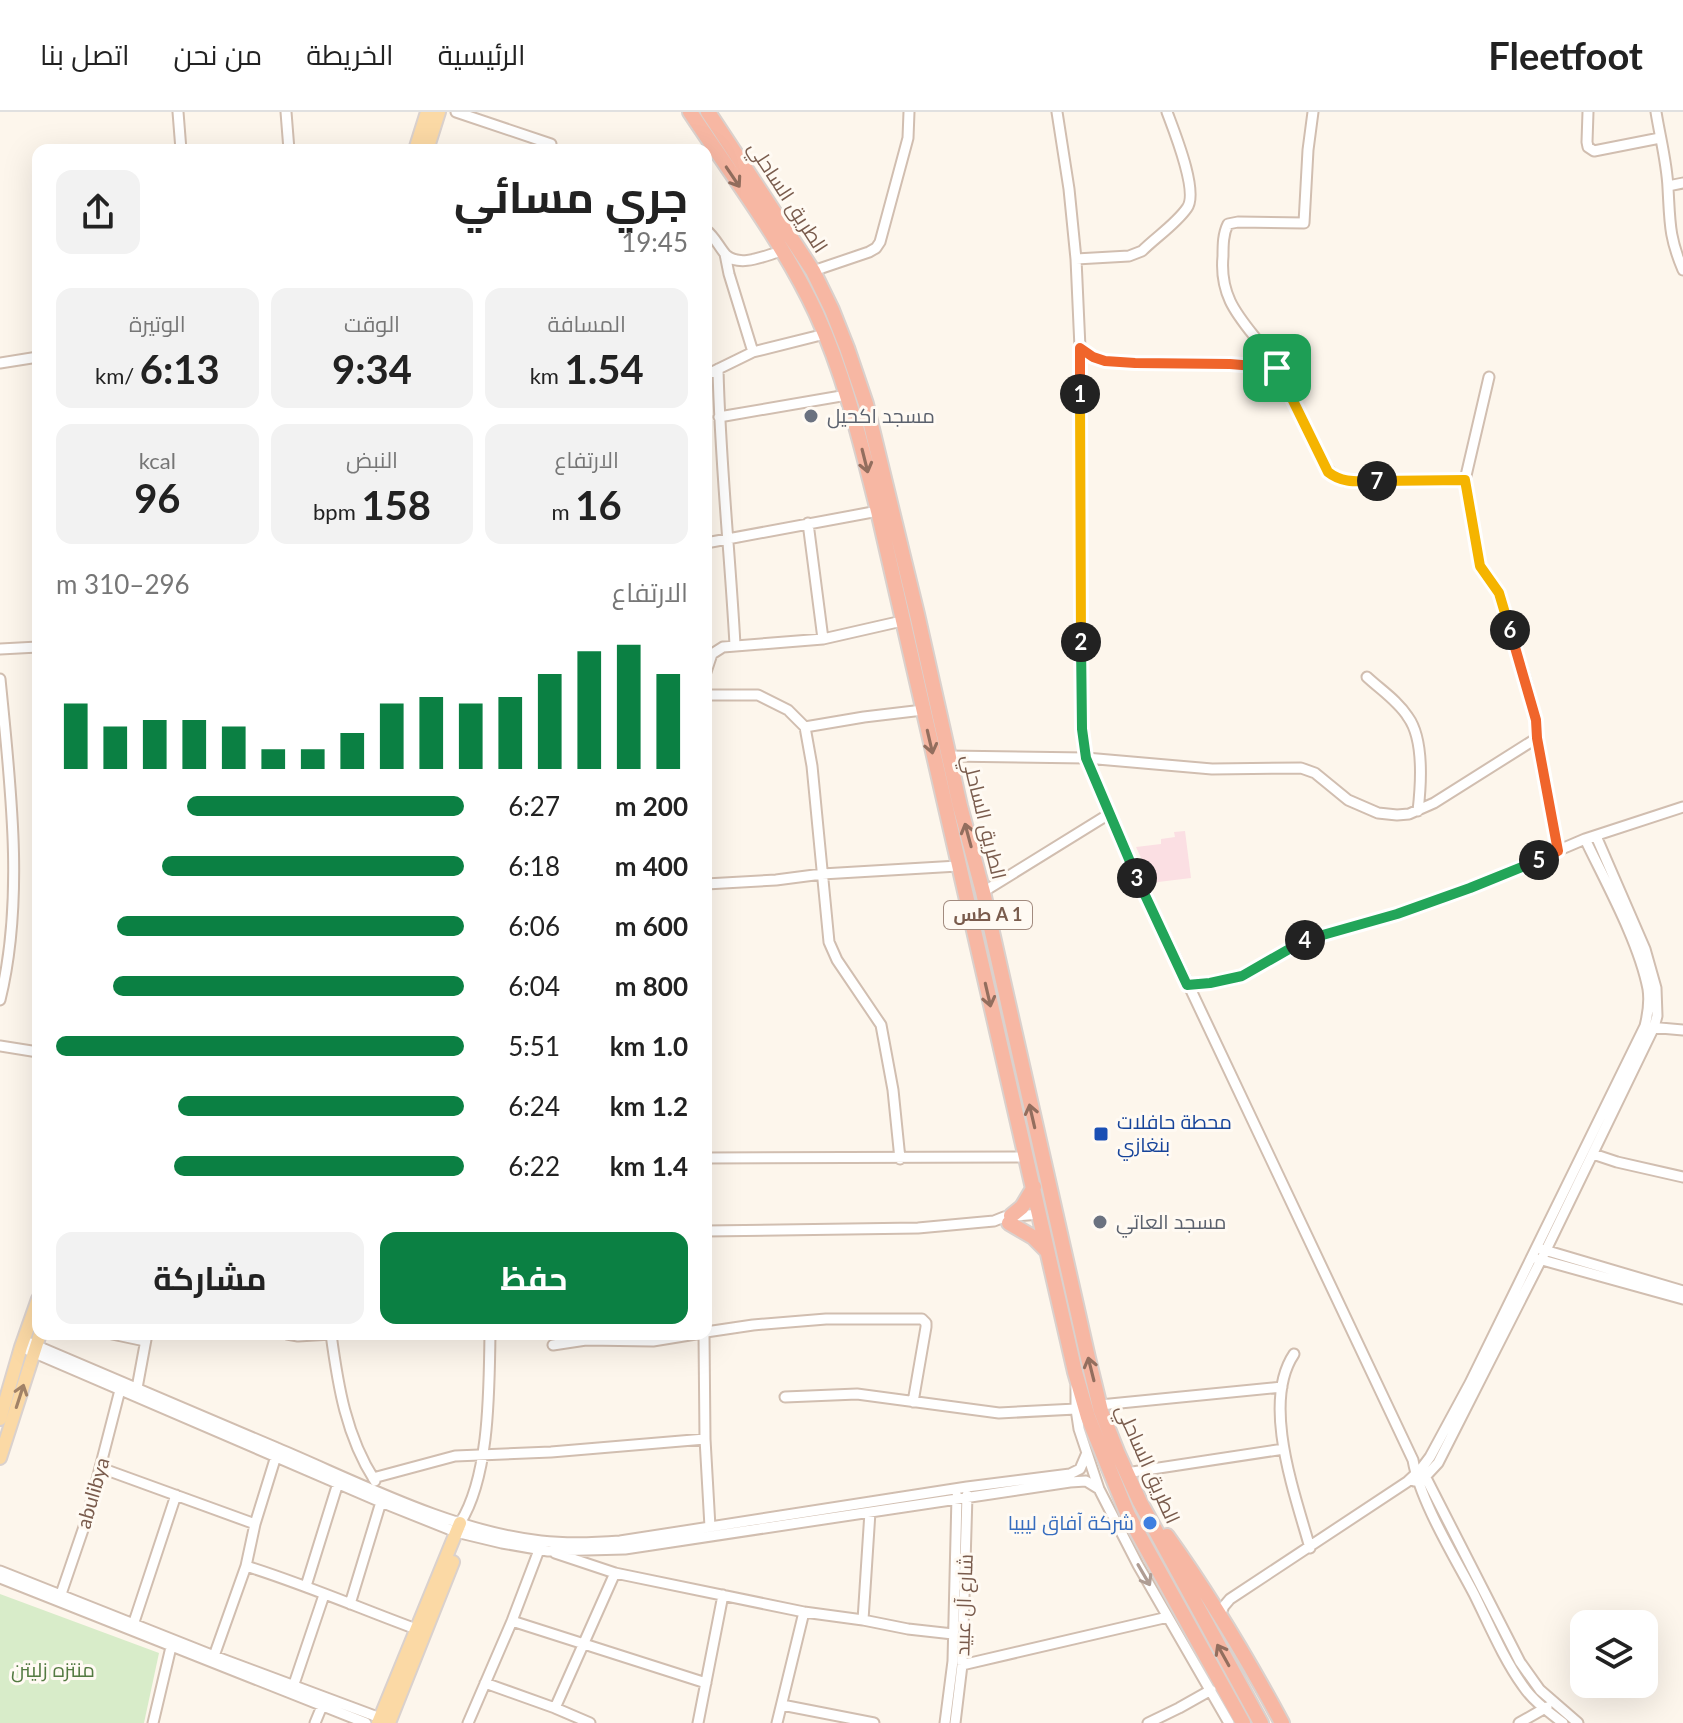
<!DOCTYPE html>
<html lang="ar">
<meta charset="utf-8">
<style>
body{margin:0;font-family:Lato,Cairo,sans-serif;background:#f2f2f2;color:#222;direction:rtl;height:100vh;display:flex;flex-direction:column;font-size:30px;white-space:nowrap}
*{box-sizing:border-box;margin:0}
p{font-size:26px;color:#767676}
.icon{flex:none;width:44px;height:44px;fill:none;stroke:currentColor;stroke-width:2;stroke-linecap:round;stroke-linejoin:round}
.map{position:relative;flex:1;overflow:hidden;direction:ltr}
.sheet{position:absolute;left:32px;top:32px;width:680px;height:1196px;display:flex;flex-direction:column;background:#fff;border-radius:16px;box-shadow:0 8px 32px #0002;direction:rtl}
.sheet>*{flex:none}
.buttons{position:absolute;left:1570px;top:1498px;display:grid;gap:16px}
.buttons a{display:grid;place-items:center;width:88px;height:88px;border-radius:16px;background:#fff;box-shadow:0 8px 32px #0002;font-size:40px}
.pin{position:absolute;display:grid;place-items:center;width:68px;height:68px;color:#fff;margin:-34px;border-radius:16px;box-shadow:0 4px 12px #0006}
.km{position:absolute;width:40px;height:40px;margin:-20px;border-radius:50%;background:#222;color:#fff;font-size:22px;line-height:40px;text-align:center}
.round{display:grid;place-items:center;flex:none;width:84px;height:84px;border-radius:16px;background:#f2f2f2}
.summary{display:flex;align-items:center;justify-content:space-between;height:136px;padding:0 24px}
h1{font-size:44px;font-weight:700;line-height:60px}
.metrics{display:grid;grid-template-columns:repeat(3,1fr);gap:12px;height:136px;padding:8px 24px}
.metrics div{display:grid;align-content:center;border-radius:16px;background:#f2f2f2;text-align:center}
.metrics b{font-size:40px;font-weight:700}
.metrics small{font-size:22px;font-weight:400}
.metrics p{font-size:22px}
.chart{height:224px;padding:16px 24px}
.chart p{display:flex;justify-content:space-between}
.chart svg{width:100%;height:144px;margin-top:8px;stroke:#0b8043;stroke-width:6}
.button{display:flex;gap:16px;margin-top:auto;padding:16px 24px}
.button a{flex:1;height:92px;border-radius:16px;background:#0b8043;color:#fff;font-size:32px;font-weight:700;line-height:92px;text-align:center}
.button a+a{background:#f2f2f2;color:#222}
ul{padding:0 24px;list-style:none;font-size:26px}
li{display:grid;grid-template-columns:128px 96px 1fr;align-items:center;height:60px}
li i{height:20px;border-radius:10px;background:#0b8043}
header{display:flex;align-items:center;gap:48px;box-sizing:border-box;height:112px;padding:0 40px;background:#fff;border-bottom:2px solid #e0e0e0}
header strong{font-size:38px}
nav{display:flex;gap:44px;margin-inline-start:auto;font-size:28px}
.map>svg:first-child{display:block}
.medical{fill:#fbdfe3}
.green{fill:#d8ecc9}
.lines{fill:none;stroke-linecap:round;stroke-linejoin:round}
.minor-casing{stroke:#d1beb0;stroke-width:13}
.major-casing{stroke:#dad1cd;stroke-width:16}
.highway-casing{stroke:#dad1cd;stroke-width:18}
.minor{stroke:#fff;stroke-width:9}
.major{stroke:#fbd9a5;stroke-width:12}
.highway{stroke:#f7b7a3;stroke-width:14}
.oneway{stroke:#936e5e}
.oneway2{stroke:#a18267}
.oneway3{stroke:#af9d94}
.split-1-casing{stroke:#fff;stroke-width:16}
.split-2-casing{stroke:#fff;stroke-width:16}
.split-3-casing{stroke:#fff;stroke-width:16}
.split-4-casing{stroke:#fff;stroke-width:16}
.split-5-casing{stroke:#fff;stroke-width:16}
.split-6-casing{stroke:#fff;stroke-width:16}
.split-7-casing{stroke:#fff;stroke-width:16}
.split-8-casing{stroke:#fff;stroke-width:16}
.split-1{stroke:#f0652b;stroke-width:10}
.split-2{stroke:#f5b400;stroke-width:10}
.split-3{stroke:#22a559;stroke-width:10}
.split-4{stroke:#22a559;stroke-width:10}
.split-5{stroke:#22a559;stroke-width:10}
.split-6{stroke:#f0652b;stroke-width:10}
.split-7{stroke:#f5b400;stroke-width:10}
.split-8{stroke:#f5b400;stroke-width:10}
.worship-dot{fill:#6b7280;stroke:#fffaf3;stroke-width:3}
.transit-dot{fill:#1a4fb4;stroke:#fffaf3;stroke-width:3}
.shop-dot{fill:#3f7fe0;stroke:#fffaf3;stroke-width:3}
.labels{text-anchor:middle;stroke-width:6;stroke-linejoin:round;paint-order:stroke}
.shield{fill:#fffaf3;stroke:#a28b7f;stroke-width:2}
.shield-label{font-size:18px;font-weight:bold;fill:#7a5c4d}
.street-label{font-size:20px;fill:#7a5c4d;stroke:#fffaf3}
.worship-label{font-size:20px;fill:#5b616d;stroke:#fffaf3;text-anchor:start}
.transit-label{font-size:20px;fill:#164399;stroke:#fffaf3;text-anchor:start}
.shop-label{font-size:20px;fill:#366cbe;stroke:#fffaf3;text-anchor:end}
.park-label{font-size:20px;fill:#537a41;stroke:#fffaf3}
</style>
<header>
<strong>Fleetfoot</strong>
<nav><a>الرئيسية</a><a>الخريطة</a><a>من نحن</a><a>اتصل بنا</a></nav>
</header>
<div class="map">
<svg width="1683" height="1611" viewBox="0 0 1683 1611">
<rect width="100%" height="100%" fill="#fdf6ec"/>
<!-- medical -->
<path class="medical" d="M1185,719L1191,766L1158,770L1151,767L1136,735L1161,732V727L1175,725L1174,720Z"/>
<!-- green -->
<path class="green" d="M0,1482L159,1541L144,1611H0Z"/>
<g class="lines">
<!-- minor casing -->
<g class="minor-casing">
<path id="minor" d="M178,0L181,38
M286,0L289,38
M456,0L551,32
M1057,0L1069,77L1076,147L1080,236L1082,617L1086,646L1129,747L1413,1348C1420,1389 1454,1444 1474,1482C1489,1512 1503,1546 1523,1574C1533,1589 1549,1600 1563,1611
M1588,0L1587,30L1588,35L1594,39L1660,26
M1656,0C1660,25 1667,51 1668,76C1670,111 1669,125 1683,158
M1668,74L1683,71
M706,118C715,125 719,135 726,143C741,156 766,143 782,139
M725,142L729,162L753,240
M1076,147L1129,144L1142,139C1156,125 1176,112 1187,96C1199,80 1174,19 1167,0
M813,159L869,140L876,136L880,130L908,26L909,0
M1080,236L1093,245L1105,249L1135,251L1230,252L1277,256L1324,353L1336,366L1345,369L1465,368L1480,454L1499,481L1526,569L1536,608L1537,626L1558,739
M0,251L38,245
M1277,256C1253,215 1218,197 1223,144C1223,133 1223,122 1228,112L1238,110L1304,111L1308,38L1313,0
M718,257C720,349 730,441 735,533
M706,263L753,240L825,222
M719,305L847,283
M1465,368L1489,265
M808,411L823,527
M706,431L878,399
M0,537L38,535
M706,560L712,542L723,535L823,527L902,509
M1367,565C1381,578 1398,589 1408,605C1424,627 1421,673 1418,699
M0,567C10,669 25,787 0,888
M706,583H758L788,598L805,615L812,654L829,830L837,848L881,913L893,978L900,1047
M805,615L864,605L923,598
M948,644L1086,646L1212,657L1301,656L1315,661L1348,688L1378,701L1397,703L1409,702L1434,691L1537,626
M706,772L776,768L822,762L958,754
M983,780L1109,702
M1187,873L1210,871L1242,864L1308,826L1397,802L1470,776L1585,727L1683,695
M1649,915L1683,918
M0,934L38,940
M1593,1042L1617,1050L1683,1065
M706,1046L1027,1045
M706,1119L918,1116L994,1109L1004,1105L1040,1102
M1541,1137L1683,1179
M1535,1146L1683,1187
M706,1220L753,1213L826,1207H922L926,1211V1215L913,1290
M112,1222L145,1229
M287,1222L298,1224L332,1222
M331,1222C338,1274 346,1324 375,1369
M704,1222L705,1327L710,1415
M30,1231C113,1266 195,1301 277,1336C360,1371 451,1419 541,1429C567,1432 594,1431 620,1429L967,1375L1070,1362L1080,1357L1086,1343
M553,1233L586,1228L653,1229L696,1222
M28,1238L381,1390L456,1420L502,1431L548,1439L625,1437L1070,1370L1086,1369L1099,1377
M1294,1242C1261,1291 1295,1382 1310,1436
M1076,1275V1297L1079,1317L1099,1377L1138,1453L1229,1611
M137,1276L147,1222
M785,1285L857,1282L999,1301L1076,1297
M1100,1293L1282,1275
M101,1356L255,1412
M1423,1360L1520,1550L1540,1578L1578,1611
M1126,1361L1284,1337
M373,1366L455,1344L551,1340L705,1327
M1414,1369L1425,1365L1438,1351L1546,1138L1654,915L1657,904L1656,876L1645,837L1596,724
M460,1411C490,1364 489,1277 490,1222
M555,1441L615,1461L804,1500L863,1508L908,1517L953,1522
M246,1454C304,1472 359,1496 416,1517
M0,1459L214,1544L383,1607
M0,1466L366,1611
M306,1474L338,1371
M61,1482L87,1406L120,1278
M350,1492L381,1390
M1220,1503L1224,1494L1230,1487L1407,1370L1421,1357L1430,1345L1470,1271L1645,914C1648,902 1650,890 1648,877C1639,830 1606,771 1585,727
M863,1508L870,1400
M512,1509L706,1571
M134,1510L176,1383
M214,1544L246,1454L255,1412L276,1344
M962,1553L1168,1505
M485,1571L555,1596L590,1611
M294,1572L324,1483
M782,1593L874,1611
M555,1596L615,1461
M153,1611L171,1535
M315,1611L322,1594
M468,1611L512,1509L539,1438
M698,1611L723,1483
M777,1611L804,1500
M945,1611L953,1549L957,1384
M955,1611L962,1553L967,1383
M1148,1611L1179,1596L1211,1578
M1519,1611L1547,1595"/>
</g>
<!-- major casing -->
<g class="major-casing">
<path id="major" d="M415,38L427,0
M427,38L439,0
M0,1307L21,1235L38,1187
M0,1346L40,1222
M378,1611L460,1411
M389,1611L453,1450"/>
</g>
<!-- highway casing -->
<g class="highway-casing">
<path id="highway" d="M690,0C733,65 783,130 816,201C845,264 861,332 878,399L1075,1260L1088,1305L1128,1403L1243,1611
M708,0L813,159L832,198L847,236L866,292L917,502L960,694L983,780L1088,1246L1101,1299L1118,1342L1140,1390L1261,1611
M1011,1104L1022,1095L1034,1075
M1009,1111L1033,1125L1047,1139
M1167,1424C1210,1484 1247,1546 1282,1611"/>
</g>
<!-- minor -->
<use href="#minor" class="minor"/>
<!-- major -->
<use href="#major" class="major"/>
<!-- highway -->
<use href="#highway" class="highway"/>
</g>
<!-- one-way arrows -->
<defs><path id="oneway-shaft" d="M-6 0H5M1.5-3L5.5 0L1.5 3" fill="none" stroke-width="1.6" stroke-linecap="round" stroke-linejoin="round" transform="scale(2)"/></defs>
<g class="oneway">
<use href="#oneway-shaft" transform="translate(733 65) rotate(56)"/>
<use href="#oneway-shaft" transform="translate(865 349) rotate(76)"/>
<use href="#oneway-shaft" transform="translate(930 630) rotate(77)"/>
<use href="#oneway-shaft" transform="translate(968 723) rotate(-105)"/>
<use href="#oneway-shaft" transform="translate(988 883) rotate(77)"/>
<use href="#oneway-shaft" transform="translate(1032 1004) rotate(-103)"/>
<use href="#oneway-shaft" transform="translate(1091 1257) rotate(-104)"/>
<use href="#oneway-shaft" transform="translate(1223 1543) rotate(-119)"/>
</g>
<use class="oneway2" href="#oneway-shaft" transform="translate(20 1284) rotate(-72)"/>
<use class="oneway3" href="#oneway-shaft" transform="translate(1144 1463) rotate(60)"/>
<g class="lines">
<!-- split-1 casing -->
<g class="split-1-casing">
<path id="split-1" d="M1080,282V236L1093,245L1105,249L1135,251L1230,252L1277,256"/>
</g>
<!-- split-2 casing -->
<g class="split-2-casing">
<path id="split-2" d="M1080,282L1081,530"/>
</g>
<!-- split-3 casing -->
<g class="split-3-casing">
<path id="split-3" d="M1081,530L1082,617L1086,646L1137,766"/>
</g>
<!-- split-4 casing -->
<g class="split-4-casing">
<path id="split-4" d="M1137,766L1187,873L1210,871L1242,864L1305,828"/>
</g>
<!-- split-5 casing -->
<g class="split-5-casing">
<path id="split-5" d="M1305,828L1397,802L1470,776L1539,748"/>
</g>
<!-- split-6 casing -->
<g class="split-6-casing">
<path id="split-6" d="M1510,518L1536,608L1537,626L1558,739L1539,748"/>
</g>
<!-- split-7 casing -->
<g class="split-7-casing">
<path id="split-7" d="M1377,369L1465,368L1480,454L1499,481L1510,518"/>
</g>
<!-- split-8 casing -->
<g class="split-8-casing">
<path id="split-8" d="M1277,256L1328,360C1343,372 1359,369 1377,369"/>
</g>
<!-- split-1 -->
<use href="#split-1" class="split-1"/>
<!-- split-2 -->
<use href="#split-2" class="split-2"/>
<!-- split-3 -->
<use href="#split-3" class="split-3"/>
<!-- split-4 -->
<use href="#split-4" class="split-4"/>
<!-- split-5 -->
<use href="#split-5" class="split-5"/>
<!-- split-6 -->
<use href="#split-6" class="split-6"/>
<!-- split-7 -->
<use href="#split-7" class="split-7"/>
<!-- split-8 -->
<use href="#split-8" class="split-8"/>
</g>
<!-- markers -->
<g class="worship-dot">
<circle cx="811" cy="304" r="8"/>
<circle cx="1100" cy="1110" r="8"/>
</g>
<rect class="transit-dot" x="1093" y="1014" width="16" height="16" rx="4"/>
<circle class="shop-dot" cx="1150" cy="1411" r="8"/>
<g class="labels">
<!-- shield labels -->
<rect class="shield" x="944" y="789" width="88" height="28" rx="6"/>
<g class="shield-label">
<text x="988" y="809">طس A 1</text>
</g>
<!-- street labels -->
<g class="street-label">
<text transform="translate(788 85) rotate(57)" y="7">الطريق الساحلي</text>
<text transform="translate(984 705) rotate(76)" y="7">الطريق الساحلي</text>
<text transform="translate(1148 1352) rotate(66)" y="7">الطريق الساحلي</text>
<text transform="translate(93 1381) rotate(-74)" y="7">abulibya</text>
<text transform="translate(964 1493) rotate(-88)" y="7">شارع آل عبيد</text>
</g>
<!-- worship labels -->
<g class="worship-label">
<text x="827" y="311">مسجد اكحيل</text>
<text x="1116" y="1117">مسجد العاتي</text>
</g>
<!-- transit labels -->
<g class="transit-label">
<text x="1117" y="1017">محطة حافلات<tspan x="1117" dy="23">بنغازي</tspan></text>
</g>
<!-- shop labels -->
<g class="shop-label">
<text x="1134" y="1418">شركة آفاق ليبيا</text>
</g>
<!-- park labels -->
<g class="park-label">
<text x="53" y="1565">منتزه زليتن</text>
</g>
</g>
</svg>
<div class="buttons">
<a><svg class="icon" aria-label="layers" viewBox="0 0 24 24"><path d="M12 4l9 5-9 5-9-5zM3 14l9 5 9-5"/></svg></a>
</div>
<div class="pin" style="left:1277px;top:256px;background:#1e9e55"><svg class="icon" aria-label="arrive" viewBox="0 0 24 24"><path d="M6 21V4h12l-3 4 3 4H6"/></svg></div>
<b class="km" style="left:1080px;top:282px">1</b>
<b class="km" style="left:1081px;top:530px">2</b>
<b class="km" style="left:1137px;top:766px">3</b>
<b class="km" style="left:1305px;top:828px">4</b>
<b class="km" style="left:1539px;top:748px">5</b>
<b class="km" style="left:1510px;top:518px">6</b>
<b class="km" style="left:1377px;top:369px">7</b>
<section class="sheet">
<div class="summary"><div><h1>جري مسائي</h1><p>19:45</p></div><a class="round"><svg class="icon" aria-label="share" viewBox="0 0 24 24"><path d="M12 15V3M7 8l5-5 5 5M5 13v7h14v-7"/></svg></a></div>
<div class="metrics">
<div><p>المسافة</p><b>1.54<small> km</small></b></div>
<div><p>الوقت</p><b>9:34</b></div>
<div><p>الوتيرة</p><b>6:13<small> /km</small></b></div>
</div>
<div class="metrics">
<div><p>الارتفاع</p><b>16<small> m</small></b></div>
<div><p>النبض</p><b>158<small> bpm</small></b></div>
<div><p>kcal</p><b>96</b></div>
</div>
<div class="chart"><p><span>الارتفاع</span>296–310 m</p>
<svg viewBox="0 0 160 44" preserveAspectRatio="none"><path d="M5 44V24M15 44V31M25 44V29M35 44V29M45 44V31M55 44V38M65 44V38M75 44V33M85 44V24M95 44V22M105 44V24M115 44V22M125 44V15M135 44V8M145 44V6M155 44V15"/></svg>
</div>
<ul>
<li><b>200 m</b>6:27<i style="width:68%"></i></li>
<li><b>400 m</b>6:18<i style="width:74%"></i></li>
<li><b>600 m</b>6:06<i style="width:85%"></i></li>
<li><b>800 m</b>6:04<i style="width:86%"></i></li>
<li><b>1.0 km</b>5:51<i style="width:100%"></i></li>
<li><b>1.2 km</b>6:24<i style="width:70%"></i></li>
<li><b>1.4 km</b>6:22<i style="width:71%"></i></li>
</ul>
<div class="button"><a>حفظ</a><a>مشاركة</a></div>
</section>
</div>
